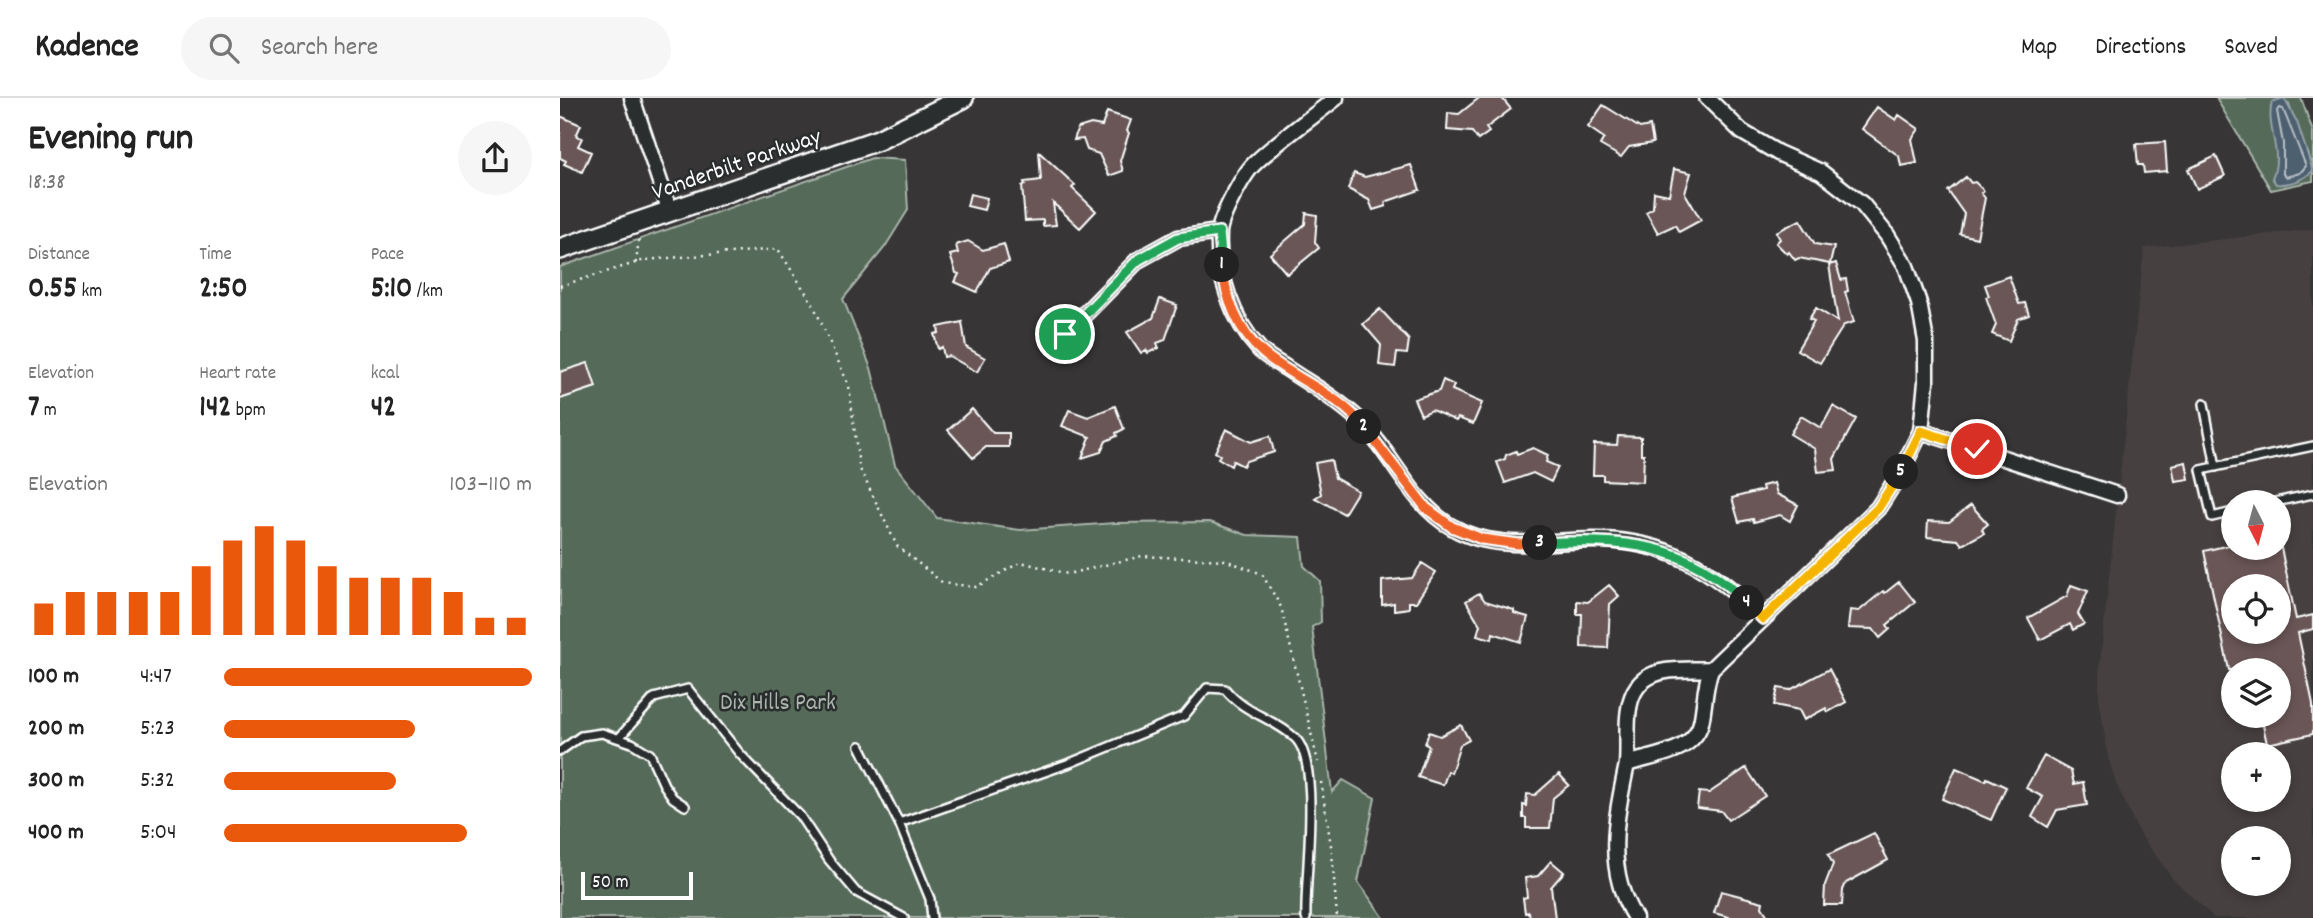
<!DOCTYPE html>
<meta charset="utf-8">
<style>
body{margin:0;font-family:Dekko,sans-serif;background:#f6f6f6;color:#222;height:100vh;display:flex;flex-direction:column;font-size:26px;white-space:nowrap}
*{box-sizing:border-box;margin:0}
p{font-size:23px;color:#767676}
.icon{flex:none;width:38px;height:38px;fill:none;stroke:currentColor;stroke-width:2;stroke-linecap:round;stroke-linejoin:round}
.map{position:relative;flex:1;overflow:hidden}
.panel{display:flex;flex-direction:column;background:#fff;width:560px}
.panel>*{flex:none}
.needle{width:46px;rotate:174deg}
.buttons{position:absolute;left:1661px;top:392px;display:grid;gap:14px}
.buttons a{display:grid;place-items:center;width:70px;height:70px;border-radius:50%;background:#fff;box-shadow:0 4px 10px #0003;font-size:35px}
.scale{position:absolute;left:21px;bottom:18px;width:112px;box-sizing:border-box;padding-left:7px;border:4px solid #fff;border-top:0;font-size:19px;line-height:24px;white-space:nowrap;color:#fff;-webkit-text-stroke:5px #2a2d2e;paint-order:stroke}
.pin{position:absolute;display:grid;place-items:center;width:60px;height:60px;color:#fff;margin:-30px;border:4px solid #fff;border-radius:50%;box-shadow:0 2px 7px #0007}
.km{position:absolute;width:35px;height:35px;margin:-18px;border-radius:50%;background:#222;color:#fff;font-size:19px;line-height:35px;text-align:center}
.round{display:grid;place-items:center;flex:none;width:74px;height:74px;border-radius:37px;background:#f6f6f6}
.summary{display:flex;align-items:center;justify-content:space-between;height:119px;padding:0 28px}
h1{font-size:38px;font-weight:700;line-height:52px}
.metrics{display:grid;grid-template-columns:repeat(3,1fr);gap:10px;height:119px;padding:7px 28px}
.metrics div{display:grid;align-content:center}
.metrics b{font-size:30px;font-weight:700}
.metrics small{font-size:19px;font-weight:400}
.metrics p{font-size:19px}
.chart{height:196px;padding:14px 28px}
.chart p{display:flex;justify-content:space-between}
.chart svg{width:100%;height:126px;margin-top:7px;stroke:#ea580c;stroke-width:6}
ul{padding:0 28px;list-style:none;font-size:23px}
li{display:grid;grid-template-columns:112px 84px 1fr;align-items:center;height:52px}
li i{height:18px;border-radius:9px;background:#ea580c}
header{display:flex;align-items:center;gap:42px;box-sizing:border-box;height:98px;padding:0 35px;background:#fff;border-bottom:2px solid #e0e0e0}
header strong{font-size:33px}
nav{display:flex;gap:38px;margin-inline-start:auto;font-size:24px}
.search{width:490px;height:63px;background:#f6f6f6;display:flex;align-items:center;gap:18px;box-sizing:border-box;padding:0 24px;border-radius:38px;color:#767676;font-size:26px}
main{display:flex;flex:1;min-height:0}
.map>svg:first-child{display:block}
.built{fill:#463f40;fill-rule:evenodd}
.green{fill:#546b58;stroke:#aab5ac;stroke-width:2;fill-rule:evenodd}
.water{fill:#4e6070;stroke:#95a0a9;stroke-width:2}
.lines{fill:none;stroke-linecap:round;stroke-linejoin:round}
.shore{stroke:#b8bfc6;stroke-width:2}
.building{fill:#6a5757;stroke:#fff;stroke-width:2;fill-rule:evenodd}
.service-casing{stroke:#fff;stroke-width:12}
.minor-casing{stroke:#fff;stroke-width:19}
.secondary-casing{stroke:#fff;stroke-width:24}
.path{stroke:#fff;stroke-width:2.5;stroke-dasharray:2 5;stroke-linecap:butt}
.service{stroke:#2a2d2e;stroke-width:7}
.minor{stroke:#2a2d2e;stroke-width:14}
.secondary{stroke:#2a2d2e;stroke-width:19}
.split-1-casing{stroke:#fff;stroke-width:14}
.split-2-casing{stroke:#fff;stroke-width:14}
.split-3-casing{stroke:#fff;stroke-width:14}
.split-4-casing{stroke:#fff;stroke-width:14}
.split-5-casing{stroke:#fff;stroke-width:14}
.split-6-casing{stroke:#fff;stroke-width:14}
.split-1{stroke:#22a559;stroke-width:9}
.split-2{stroke:#f0652b;stroke-width:9}
.split-3{stroke:#f0652b;stroke-width:9}
.split-4{stroke:#22a559;stroke-width:9}
.split-5{stroke:#f5b400;stroke-width:9}
.split-6{stroke:#f5b400;stroke-width:9}
.labels{text-anchor:middle;stroke-width:5;stroke-linejoin:round;paint-order:stroke}
.street-label{font-size:24px;fill:#fff;stroke:#2a2d2e}
.park-label{font-size:24px;fill:#aab5ac;stroke:#2a2d2e}
</style>
<header>
<strong>Kadence</strong>
<div class="search"><svg class="icon" aria-label="search" viewBox="0 0 24 24"><circle cx="10" cy="10" r="6"/><path d="M15 15l6 6"/></svg>Search here</div>
<nav><a>Map</a><a>Directions</a><a>Saved</a></nav>
</header>
<main>
<section class="panel">
<div class="summary"><div><h1>Evening run</h1><p>18:38</p></div><a class="round"><svg class="icon" aria-label="share" viewBox="0 0 24 24"><path d="M12 15V3M7 8l5-5 5 5M5 13v7h14v-7"/></svg></a></div>
<div class="metrics">
<div><p>Distance</p><b>0.55<small> km</small></b></div>
<div><p>Time</p><b>2:50</b></div>
<div><p>Pace</p><b>5:10<small> /km</small></b></div>
</div>
<div class="metrics">
<div><p>Elevation</p><b>7<small> m</small></b></div>
<div><p>Heart rate</p><b>142<small> bpm</small></b></div>
<div><p>kcal</p><b>42</b></div>
</div>
<div class="chart"><p><span>Elevation</span>103–110 m</p>
<svg viewBox="0 0 160 44" preserveAspectRatio="none"><path d="M5 44V33M15 44V29M25 44V29M35 44V29M45 44V29M55 44V20M65 44V11M75 44V6M85 44V11M95 44V20M105 44V24M115 44V24M125 44V24M135 44V29M145 44V38M155 44V38"/></svg>
</div>
<ul>
<li><b>100 m</b>4:47<i style="width:100%"></i></li>
<li><b>200 m</b>5:23<i style="width:62%"></i></li>
<li><b>300 m</b>5:32<i style="width:56%"></i></li>
<li><b>400 m</b>5:04<i style="width:79%"></i></li>
</ul>
</section>
<div class="map">
<svg width="1753" height="820" viewBox="0 0 1753 820">
<rect width="100%" height="100%" fill="#373536"/>
<filter id="ink" filterUnits="userSpaceOnUse"><feTurbulence type="fractalNoise" baseFrequency=".0143" numOctaves="2"/><feDisplacementMap in="SourceGraphic" scale="14" xChannelSelector="R" yChannelSelector="G"/><feConvolveMatrix kernelMatrix="1 2 1 2 8 2 1 2 1" color-interpolation-filters="sRGB"/></filter>
<g filter="url(#ink)">
<!-- built -->
<path class="built" d="M1753,131V820H1654L1613,781L1579,735L1555,683L1547,655L1539,600V574L1584,150ZM1673,404H1718V450H1673ZM1673,488H1718V534H1673ZM1673,572H1718V618H1673ZM1673,656H1718V702H1673ZM1673,740H1718V786H1673Z"/>
<!-- green -->
<path class="green" d="M1656,0H1741L1753,34V83L1711,92ZM1729,7L1750,63L1716,72V45Z
M312,60L345,62L348,112L325,149L283,201L311,270L335,367L377,420L460,432L555,425L650,424L687,437L741,439L744,468L760,483L761,524L752,529L772,694L783,682L815,700L798,784L824,820H0V169Z"/>
<!-- water -->
<path class="water" d="M1724,0L1737,24L1753,73C1742,83 1731,87 1716,86L1712,80C1724,55 1705,29 1712,4Z"/>
<g class="lines">
<!-- shore -->
<path class="shore" d="M1719,10L1723,11L1746,68L1740,75L1726,79L1723,76V45L1717,13Z"/>
</g>
<!-- building -->
<path class="building" d="M919,0H942L951,11L926,30L929,34L918,42L912,34L887,32L888,15L899,16Z
M1043,7L1080,30L1090,28L1093,45L1069,49L1061,59L1040,47L1044,40L1028,29Z
M1317,9L1336,22L1339,17L1359,31L1352,41L1357,65L1341,68L1339,58L1302,31Z
M547,14L571,22L567,33L569,35L560,63L563,73L549,78L539,56L527,52L523,41L514,42L518,30L531,26L542,28Z
M0,18L21,27L16,38L22,40L18,48L31,54L22,74L4,66L6,63L0,60Z
M1605,44L1607,73L1584,75L1583,67H1578L1576,46Z
M479,54L515,87L512,90L536,113L520,130L493,105L496,127L483,128V122L465,123L462,88L465,87L464,84L481,82Z
M1656,58L1665,78L1637,91L1628,71Z
M851,67L860,92L825,104L826,108L813,112L809,102L788,91L794,75L805,79Z
M1114,71L1131,75L1125,95L1141,122L1119,134L1115,127L1098,135L1086,114L1093,110L1094,94L1109,97Z
M1406,79L1411,85L1415,84L1424,93L1421,95L1425,100L1417,140L1400,136L1404,116L1388,93Z
M410,96L427,100L424,112L407,108Z
M746,115L757,117L755,144L759,150L727,176L710,156L745,126Z
M1240,122L1255,146L1274,149L1270,166L1239,160L1235,162L1229,154L1227,156L1216,145L1220,141L1216,134Z
M408,143L423,152L444,146L449,164L430,170L417,194L395,184L399,176L396,175L390,157L398,155L396,147Z
M1276,165L1281,182L1286,181L1288,193L1285,194L1294,224L1284,227L1260,265L1237,252L1254,223L1249,221L1256,210L1278,224L1269,167Z
M1449,178L1459,206L1465,205L1469,217L1458,221L1449,243L1432,236L1436,227L1426,199L1429,198L1425,187Z
M600,201L617,207L605,242L597,245L599,250L588,255L586,252L581,255L567,234L593,220Z
M820,211L849,242L847,256L837,255L835,269L819,267L821,247L803,226Z
M402,224L406,249L425,260L417,274L389,258L384,259L382,249L378,251L374,236L379,235L378,229Z
M28,265L36,289L0,301V274Z
M883,282L894,287L892,292L922,305L913,326L898,320L896,323L872,312L861,317L854,301L879,293Z
M555,308L564,331L556,335L557,338L546,343L541,354L522,360L530,339L502,328L509,312L528,319Z
M1273,308L1296,321L1274,361L1276,372L1258,374L1255,351L1230,336L1241,318L1261,330Z
M412,311L433,335H449V349H426L413,360L388,332Z
M666,331L691,344L710,338L714,354L686,363L683,368L673,363L671,368L658,360L660,357L655,354Z
M1058,338L1081,339V356H1084L1083,384L1043,382V377H1033L1034,346L1057,347Z
M973,350L988,357L986,364L998,369L991,384L973,375L945,385L937,364L945,361L946,357L956,353L957,356Z
M771,362L775,380L798,393L784,416L755,400L761,396L755,365Z
M1626,364L1629,381L1615,383L1612,367Z
M1214,385L1217,396L1238,407L1230,423L1220,417L1194,424L1193,421L1179,424L1172,400L1203,392L1202,388Z
M1411,407L1428,426L1422,431L1424,435L1402,447L1398,442L1367,439L1368,423L1389,424Z
M1673,446V450H1721L1736,521L1753,517V531L1738,535L1753,606V636L1707,646L1701,618H1718V572H1669L1644,453ZM1673,488H1718V534H1673Z
M862,465L876,474L856,504H849V510L834,512V505L822,507V483L852,480Z
M1339,484L1355,504L1327,527L1330,531L1320,540L1313,531L1288,530L1290,512L1299,513L1323,493L1325,495Z
M1049,487L1059,498L1050,506L1048,550L1021,549L1022,516H1017V503L1028,504Z
M1511,487L1528,493L1518,516L1524,526L1513,532L1510,526L1480,542L1468,520L1507,498Z
M919,495L925,503L954,512V515L968,519L961,544L933,535L932,541L917,537L920,527L906,503Z
M1269,571L1286,604L1268,614L1266,610L1244,622L1239,612L1214,607L1218,590L1230,592Z
M901,627L909,642L900,647L891,675L888,673L883,687L858,679L869,648L865,646L869,634L880,638Z
M1484,658L1511,673L1514,686L1523,684L1527,707L1497,712L1488,729L1472,719L1483,699L1466,690Z
M1186,670L1205,698L1168,722L1161,713L1137,710L1139,694L1149,695Z
M1396,670L1426,683L1427,680L1446,689L1431,722L1382,701Z
M999,676L1009,687L993,700L990,730H966V720H963V707L966,708L967,696L975,697Z
M1314,735L1328,762L1286,785L1283,792L1282,807H1264L1265,787L1273,766L1268,757Z
M991,763L1004,774L991,789L995,820H970L969,814L965,815L963,800L967,799L965,780L978,778Z
M1161,793L1203,804L1202,809L1209,820H1172L1154,815Z"/>
<g class="lines">
<!-- service casing -->
<g class="service-casing">
<path id="service" d="M1644,306L1656,369
M1715,404L1753,396
M1673,414L1652,419L1641,372L1753,348
M59,640L94,600L128,591L180,656L240,718L269,762L296,794L344,820
M300,648L339,725L510,665L624,618L647,590L665,591C685,616 714,620 735,640C762,665 744,783 746,820
M0,653L21,638L42,635L72,645L90,656L104,687L113,700L125,708
M339,725L370,801L372,820"/>
</g>
<!-- minor casing -->
<g class="minor-casing">
<path id="minor" d="M72,0L110,114
M776,0C749,22 719,42 694,66C683,77 659,121 659,136C657,177 672,222 700,252C707,259 718,265 726,270C751,287 777,301 799,322C831,354 852,407 892,429C934,454 985,443 1031,442C1104,440 1154,471 1203,521
M1147,0L1182,34L1218,55L1261,74L1302,106L1327,137L1346,168L1359,205L1366,243V284L1361,333L1339,377L1318,410L1151,571C1145,587 1145,603 1142,620C1137,655 1094,657 1067,666C1070,630 1057,581 1106,573C1120,571 1136,572 1151,571
M505,236L578,162L618,140L658,134
M1361,333L1557,397
M1067,666C1056,719 1044,771 1075,820"/>
</g>
<!-- secondary casing -->
<g class="secondary-casing">
<path id="secondary" d="M0,151L318,42L403,0"/>
</g>
<!-- path -->
<path class="path" d="M76,165L79,140
M0,188L85,162L218,151L253,206L289,288L299,369L337,448L383,485L416,489L461,464L508,476L582,458L665,462L702,476L721,509L758,664
M761,684L772,754L777,820"/>
<!-- service -->
<use href="#service" class="service"/>
<!-- minor -->
<use href="#minor" class="minor"/>
<!-- secondary -->
<use href="#secondary" class="secondary"/>
</g>
</g>
<g class="lines" filter="url(#ink)">
<!-- split-1 casing -->
<g class="split-1-casing">
<path id="split-1" d="M505,236L578,162L618,140L659,134L662,167"/>
</g>
<!-- split-2 casing -->
<g class="split-2-casing">
<path id="split-2" d="M662,167C665,198 678,234 703,255C735,282 778,295 804,329"/>
</g>
<!-- split-3 casing -->
<g class="split-3-casing">
<path id="split-3" d="M804,329L866,410L892,429L922,441L958,446L980,445"/>
</g>
<!-- split-4 casing -->
<g class="split-4-casing">
<path id="split-4" d="M980,445C1061,441 1126,443 1187,505"/>
</g>
<!-- split-5 casing -->
<g class="split-5-casing">
<path id="split-5" d="M1187,505L1203,521L1318,410L1341,374"/>
</g>
<!-- split-6 casing -->
<g class="split-6-casing">
<path id="split-6" d="M1341,374L1361,333L1417,351"/>
</g>
<!-- split-1 -->
<use href="#split-1" class="split-1"/>
<!-- split-2 -->
<use href="#split-2" class="split-2"/>
<!-- split-3 -->
<use href="#split-3" class="split-3"/>
<!-- split-4 -->
<use href="#split-4" class="split-4"/>
<!-- split-5 -->
<use href="#split-5" class="split-5"/>
<!-- split-6 -->
<use href="#split-6" class="split-6"/>
</g>
<g class="labels">
<!-- street labels -->
<g class="street-label">
<text transform="translate(176 65) rotate(-19)" y="8">Vanderbilt Parkway</text>
</g>
<!-- park labels -->
<g class="park-label">
<text x="218" y="611">Dix Hills Park</text>
</g>
</g>
</svg>
<div class="buttons">
<a><svg class="needle" viewBox="-14 -14 28 28"><path d="M0-13l5 13h-10z" fill="#e53935"/><path d="M0 13l5-13h-10z" fill="#767676"/></svg></a>
<a><svg class="icon" aria-label="locate" viewBox="0 0 24 24"><circle cx="12" cy="12" r="6"/><path d="M12 2v4M12 18v4M2 12h4M18 12h4"/></svg></a>
<a><svg class="icon" aria-label="layers" viewBox="0 0 24 24"><path d="M12 4l9 5-9 5-9-5zM3 14l9 5 9-5"/></svg></a>
<a>+</a>
<a>−</a>
</div>
<div class="scale">50 m</div>
<div class="pin" style="left:505px;top:236px;background:#1e9e55"><svg class="icon" aria-label="arrive" viewBox="0 0 24 24"><path d="M6 21V4h12l-3 4 3 4H6"/></svg></div>
<div class="pin" style="left:1417px;top:351px;background:#d93025"><svg class="icon" aria-label="check" viewBox="0 0 24 24"><path d="M5 12l5 5 9-10"/></svg></div>
<b class="km" style="left:662px;top:167px">1</b>
<b class="km" style="left:804px;top:329px">2</b>
<b class="km" style="left:980px;top:445px">3</b>
<b class="km" style="left:1187px;top:505px">4</b>
<b class="km" style="left:1341px;top:374px">5</b>
</div>
</main>
